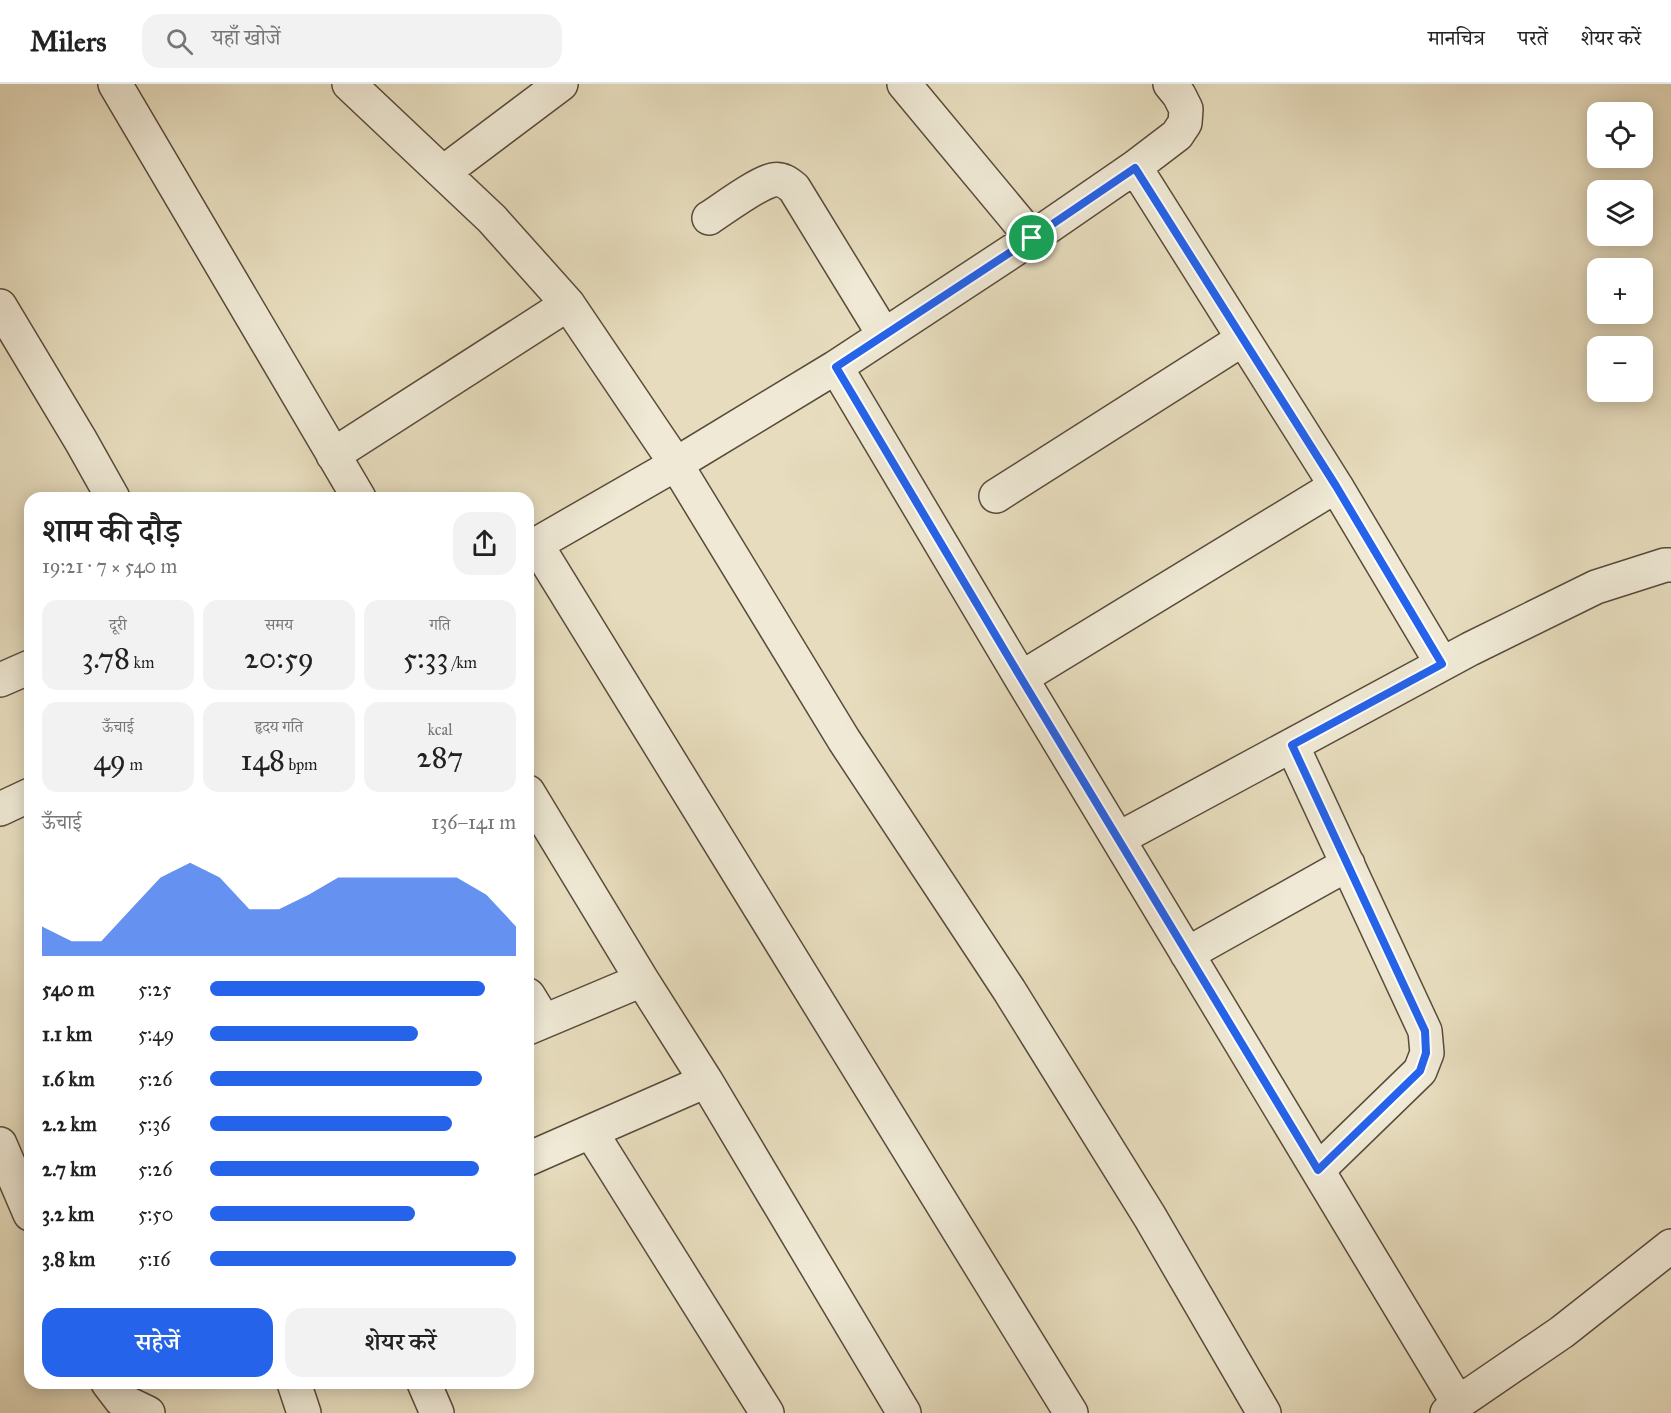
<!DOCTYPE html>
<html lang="hi">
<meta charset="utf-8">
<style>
body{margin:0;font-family:"IM FELL Great Primer","Noto Serif Devanagari",serif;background:#f2f2f2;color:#222;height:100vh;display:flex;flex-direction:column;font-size:22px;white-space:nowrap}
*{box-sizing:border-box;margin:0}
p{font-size:20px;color:#767676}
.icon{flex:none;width:33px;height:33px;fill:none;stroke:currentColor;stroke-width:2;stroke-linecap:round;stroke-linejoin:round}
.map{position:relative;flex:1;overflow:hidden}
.panel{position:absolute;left:24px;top:408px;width:510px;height:897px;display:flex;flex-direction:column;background:#fff;border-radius:18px;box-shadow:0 3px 15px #0003}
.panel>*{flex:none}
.fabs{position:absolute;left:1587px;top:18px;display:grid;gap:12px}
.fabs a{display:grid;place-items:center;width:66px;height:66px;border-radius:12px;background:#fff;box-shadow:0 3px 15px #0003;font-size:30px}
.pin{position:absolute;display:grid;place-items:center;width:51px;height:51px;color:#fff;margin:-26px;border:3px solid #fff;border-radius:50%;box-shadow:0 2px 6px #0007}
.round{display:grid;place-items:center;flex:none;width:63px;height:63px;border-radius:18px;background:#f2f2f2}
.head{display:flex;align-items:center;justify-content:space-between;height:102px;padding:0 18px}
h1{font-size:33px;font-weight:600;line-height:45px}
.stats{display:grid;grid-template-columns:repeat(3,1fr);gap:9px;height:102px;padding:6px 18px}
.stats div{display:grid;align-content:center;border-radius:15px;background:#f2f2f2;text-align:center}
.stats b{font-size:30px;font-weight:600}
.stats small{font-size:16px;font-weight:400}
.stats p{font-size:16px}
.chart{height:168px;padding:12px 18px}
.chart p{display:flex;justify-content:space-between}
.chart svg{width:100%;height:108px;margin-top:6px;fill:#2563eb;opacity:.7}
.cta{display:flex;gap:12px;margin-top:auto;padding:12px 18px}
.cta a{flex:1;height:69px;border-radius:18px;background:#2563eb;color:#fff;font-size:24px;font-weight:600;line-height:69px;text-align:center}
.cta a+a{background:#f2f2f2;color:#222}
ul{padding:0 18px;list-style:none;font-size:20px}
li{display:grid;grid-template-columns:96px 72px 1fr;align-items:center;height:45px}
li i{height:15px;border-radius:8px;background:#2563eb}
header{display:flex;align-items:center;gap:36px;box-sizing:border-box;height:84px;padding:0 30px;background:#fff;border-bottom:2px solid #e0e0e0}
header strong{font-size:28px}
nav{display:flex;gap:33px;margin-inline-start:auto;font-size:21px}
.search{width:420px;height:54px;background:#f2f2f2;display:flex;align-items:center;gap:15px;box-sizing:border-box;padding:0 21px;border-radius:18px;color:#767676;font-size:22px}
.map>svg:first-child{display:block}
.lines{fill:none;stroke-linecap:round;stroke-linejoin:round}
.minor-casing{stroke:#594b3c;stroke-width:36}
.minor{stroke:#efe9d5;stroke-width:33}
.route-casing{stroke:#fff;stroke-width:12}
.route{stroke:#2563eb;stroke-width:8}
</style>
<header>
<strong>Milers</strong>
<div class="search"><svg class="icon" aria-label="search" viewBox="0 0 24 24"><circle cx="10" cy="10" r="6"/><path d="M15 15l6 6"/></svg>यहाँ खोजें</div>
<nav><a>मानचित्र</a><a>परतें</a><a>शेयर करें</a></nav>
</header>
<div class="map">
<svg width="1671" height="1329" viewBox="0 0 1671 1329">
<rect width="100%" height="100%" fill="#e7ddbe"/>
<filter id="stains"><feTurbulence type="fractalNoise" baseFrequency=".00333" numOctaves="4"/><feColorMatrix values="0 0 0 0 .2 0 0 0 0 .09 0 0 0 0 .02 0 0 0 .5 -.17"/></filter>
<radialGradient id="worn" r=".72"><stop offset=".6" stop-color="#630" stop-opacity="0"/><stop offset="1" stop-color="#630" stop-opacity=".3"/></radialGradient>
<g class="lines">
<!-- minor casing -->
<g class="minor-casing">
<path id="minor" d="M115,0L359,414
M904,0L1032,154
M1135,83L1336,402L1442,580
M444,88L561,0
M709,134C723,125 758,99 773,96C782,94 788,99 794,104L884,251
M568,220L676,380L844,656L1009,906L1150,1133L1264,1329
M0,222L81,357L113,414
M836,283L1021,594L1458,1319
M333,371L568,220L492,135L349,0
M996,412L1243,255
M536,460L1071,1329
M528,465L676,380L836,283L1032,154L1135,83L1177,51L1185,39L1186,25L1179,11L1170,0
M1021,594L1336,402
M0,596L30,583
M1292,661L1425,947L1427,969L1420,987L1318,1086
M528,708L642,896L706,997L904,1329
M0,725L30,711
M1118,755L1470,565L1596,503L1665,481H1671
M1187,870L1348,780
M528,911L544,937
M528,944L642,896
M591,1048L767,1329
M0,1060L30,1130
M528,1075L706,997
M108,1299L121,1316L148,1329
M294,1299L304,1329
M424,1299L437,1329
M1447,1329L1458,1319L1562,1248L1671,1162"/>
</g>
<!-- minor -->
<use href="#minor" class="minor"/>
</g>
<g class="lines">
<!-- route casing -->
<g class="route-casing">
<path id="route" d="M1135,84L1336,402L1442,580L1292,661L1425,947L1426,969L1420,987L1318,1086L1021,594L836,283L1032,154Z"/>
</g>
<!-- route -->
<use href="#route" class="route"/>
</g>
<rect width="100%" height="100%" filter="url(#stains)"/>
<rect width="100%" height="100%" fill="url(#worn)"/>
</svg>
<div class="fabs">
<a><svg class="icon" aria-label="locate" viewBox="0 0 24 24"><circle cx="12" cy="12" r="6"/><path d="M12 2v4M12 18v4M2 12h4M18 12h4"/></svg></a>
<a><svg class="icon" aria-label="layers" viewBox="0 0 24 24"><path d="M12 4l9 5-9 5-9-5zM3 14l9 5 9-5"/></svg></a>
<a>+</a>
<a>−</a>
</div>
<div class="pin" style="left:1032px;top:154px;background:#1e9e55"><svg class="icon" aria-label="arrive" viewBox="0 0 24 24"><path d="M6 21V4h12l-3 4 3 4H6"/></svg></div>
<section class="panel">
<div class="head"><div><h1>शाम की दौड़</h1><p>19:21 · 7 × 540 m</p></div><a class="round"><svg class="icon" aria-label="share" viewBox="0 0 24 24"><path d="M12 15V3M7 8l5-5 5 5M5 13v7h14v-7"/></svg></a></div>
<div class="stats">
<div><p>दूरी</p><b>3.78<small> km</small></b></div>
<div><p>समय</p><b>20:59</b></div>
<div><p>गति</p><b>5:33<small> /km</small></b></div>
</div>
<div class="stats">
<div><p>ऊँचाई</p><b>49<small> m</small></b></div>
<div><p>हृदय गति</p><b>148<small> bpm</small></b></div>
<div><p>kcal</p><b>287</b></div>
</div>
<div class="chart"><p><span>ऊँचाई</span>136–141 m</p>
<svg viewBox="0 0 160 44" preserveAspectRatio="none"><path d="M0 44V32L10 38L20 38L30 25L40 12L50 6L60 12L70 25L80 25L90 19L100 12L110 12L120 12L130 12L140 12L150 19L160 32V44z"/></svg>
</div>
<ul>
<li><b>540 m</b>5:25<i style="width:90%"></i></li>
<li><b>1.1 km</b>5:49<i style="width:68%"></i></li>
<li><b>1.6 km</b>5:26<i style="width:89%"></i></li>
<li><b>2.2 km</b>5:36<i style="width:79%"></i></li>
<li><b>2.7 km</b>5:26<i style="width:88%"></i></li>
<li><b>3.2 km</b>5:50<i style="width:67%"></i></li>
<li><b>3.8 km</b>5:16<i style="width:100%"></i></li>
</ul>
<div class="cta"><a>सहेजें</a><a>शेयर करें</a></div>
</section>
</div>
